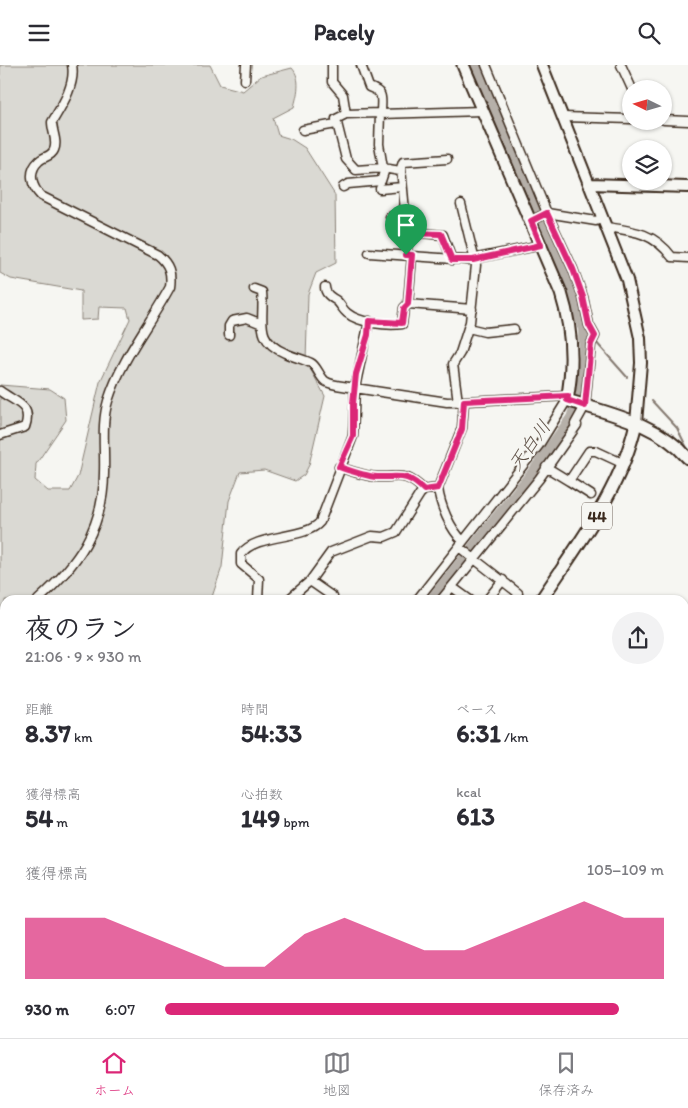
<!DOCTYPE html>
<html lang="ja">
<meta charset="utf-8">
<style>
body{margin:0;font-family:Itim,"Klee One",sans-serif;background:#f2f2f3;color:#2b2b33;height:100vh;display:flex;flex-direction:column;font-size:19px;white-space:nowrap}
*{box-sizing:border-box;margin:0}
p{font-size:16px;color:#7c7c81}
.icon{flex:none;width:28px;height:28px;fill:none;stroke:currentColor;stroke-width:2;stroke-linecap:round;stroke-linejoin:round}
.map{position:relative;flex:1;overflow:hidden}
.drawer{position:absolute;left:0px;top:530px;width:689px;height:444px;display:flex;flex-direction:column;background:#fff;border-radius:15px 15px 0 0;box-shadow:0 1px 4px #0004}
.drawer>*{flex:none}
.needle{width:32px;rotate:275deg}
.fabs{position:absolute;left:622px;top:15px;display:grid;gap:10px}
.fabs a{display:grid;place-items:center;width:50px;height:50px;border-radius:50%;background:#fff;box-shadow:0 1px 4px #0004;font-size:25px}
.pin{position:absolute;display:grid;place-items:center;width:42px;height:42px;color:#fff;margin:-51px -21px;border-radius:50% 50% 50% 0;rotate:-45deg;box-shadow:0 0 5px #0007}
.pin .icon{rotate:45deg}
.round{display:grid;place-items:center;flex:none;width:52px;height:52px;border-radius:26px;background:#f2f2f3}
.summary{display:flex;align-items:center;justify-content:space-between;height:85px;padding:0 25px}
h1{font-size:28px;font-weight:700;line-height:38px}
.metrics{display:grid;grid-template-columns:repeat(3,1fr);gap:8px;height:85px;padding:5px 25px}
.metrics div{display:grid;align-content:center}
.metrics b{font-size:25px;font-weight:700}
.metrics small{font-size:14px;font-weight:400}
.metrics p{font-size:14px}
.chart{height:140px;padding:10px 25px}
.chart p{display:flex;justify-content:space-between}
.chart svg{width:100%;height:90px;margin-top:5px;fill:#db2777;opacity:.7}
ul{padding:0 25px;list-style:none;font-size:16px}
li{display:grid;grid-template-columns:80px 60px 1fr;align-items:center;height:38px}
li i{height:12px;border-radius:6px;background:#db2777}
header{display:flex;justify-content:space-between;align-items:center;height:65px;padding:0 25px;background:#fff;font-size:22px;font-weight:700}
.tabs{display:flex;justify-content:space-around;align-items:center;height:70px;border-top:1px solid #e1e1e2;background:#fff;font-size:14px;color:#7c7c81}
.tabs a{display:grid;justify-items:center;gap:2px}
.tabs .on{color:#db2777}
.map>svg:first-child{display:block}
.built{fill:#e8e7e2}
.green{fill:#dad9d3;stroke:#8a8278}
.lines{fill:none;stroke-linecap:round;stroke-linejoin:round}
.stream{stroke:#857a71;stroke-width:2}
.river{stroke:#b6b0a9;stroke-width:12}
.street-casing{stroke:#3b2a1e;stroke-width:11}
.secondary-casing{stroke:#3b2a1e;stroke-width:14}
.primary-casing{stroke:#3b2a1e;stroke-width:15}
.street{stroke:#f6f6f2;stroke-width:8}
.secondary{stroke:#f6f6f2;stroke-width:10}
.primary{stroke:#f6f6f2;stroke-width:11}
.route-casing{stroke:#fff;stroke-width:10}
.route{stroke:#db2777;stroke-width:6}
.labels{text-anchor:middle;stroke-width:4.5;stroke-linejoin:round;paint-order:stroke}
.shield{fill:#f6f6f2;stroke:#73675e;stroke-width:1}
.shield-label{font-size:16px;font-weight:bold;fill:#3b2a1e}
.water-label{font-size:19px;font-style:italic;fill:#605248;stroke:#f6f6f2}
</style>
<header><svg class="icon" aria-label="menu" viewBox="0 0 24 24"><path d="M4 6h16M4 12h16M4 18h16"/></svg>Pacely<svg class="icon" aria-label="search" viewBox="0 0 24 24"><circle cx="10" cy="10" r="6"/><path d="M15 15l6 6"/></svg></header>
<div class="map">
<svg width="688" height="973" viewBox="0 0 688 973">
<rect width="100%" height="100%" fill="#f6f6f2"/>
<filter id="ink" filterUnits="userSpaceOnUse"><feTurbulence type="fractalNoise" baseFrequency=".02" numOctaves="2"/><feDisplacementMap in="SourceGraphic" scale="10" xChannelSelector="R" yChannelSelector="G"/><feConvolveMatrix kernelMatrix="1 2 1 2 8 2 1 2 1" color-interpolation-filters="sRGB"/></filter>
<g filter="url(#ink)">
<!-- built -->
<path class="built" d="M277,969H459V973H279Z"/>
<!-- green -->
<path class="green" d="M0,0H210L220,20L243,26L261,11L292,3C302,14 297,30 294,42L273,53L278,70L291,74L305,83L335,130L336,198L316,208L308,229L306,296L325,331L309,400L304,410L295,416L264,405L240,407L229,436L222,502L211,535H5V594L0,595V320L50,324L64,333L66,355L36,399L35,415L48,426H70L78,411L100,317L130,254L127,243L99,242L98,254L81,255V226L11,214L0,208Z
M688,595V973H485L486,969H684V599Z
M171,969H258V973H168Z
M291,969H439V973H290Z"/>
<g class="lines">
<!-- stream -->
<path class="stream" d="M584,264L592,272
M595,276L627,312
M652,336L677,363L688,385
M487,969V973"/>
<!-- river -->
<path class="river" d="M432,535L536,404L572,353L582,322L585,289L584,264L573,228L526,123L477,0
M5,973L17,969"/>
<!-- street casing -->
<g class="street-casing">
<path id="street" d="M332,0V17L343,30L346,49L380,48L379,79L383,103L400,106
M361,0L369,22C385,28 381,32 381,49
M621,0L632,24
M245,15L246,0
M346,49L336,54L346,94L356,105L383,103
M380,49L482,46
M563,52L631,54
M664,55L688,56
M303,65L336,59
M343,122L348,119L381,116L385,104
M380,124L402,122
M390,152L405,149
M531,156L547,148L596,156L602,153
M606,162C635,166 654,168 672,192L688,193
M410,167L443,170L452,195
M369,188L468,195L541,180
M406,190L410,167L405,146L401,103L403,97L447,94
M325,222C325,229 331,232 337,236C341,240 343,245 347,248C359,258 387,261 402,259L404,243L408,239L412,191
M254,224L262,227C265,255 253,274 285,288C293,292 303,294 311,298C317,301 319,311 325,316C332,321 346,321 355,323L369,256
M408,239L472,244
M468,263L485,267L514,264
M229,270V261L232,256L247,253L262,259
M0,326C16,338 33,340 25,362L0,370
M458,337L453,299L460,288L470,257L476,200L461,139
M339,402C351,406 365,411 377,412C401,413 404,406 424,425
M546,402L569,416L589,386H596L624,399
M569,416L591,430
M463,476C450,464 440,440 438,423L462,363L464,337
M459,482L518,528L516,535
M310,516L333,532
M452,522L470,535
M38,535C77,500 104,463 104,408C105,383 101,359 108,336C121,294 150,259 170,222C172,208 169,199 158,190L41,131C32,122 27,107 39,96C44,91 51,92 54,85C58,76 52,67 52,57C61,42 76,20 72,0
M258,535L259,514L241,499V489C256,468 305,475 320,457L353,371L355,323L447,337L568,331
M288,535L310,516L331,487L372,471L384,472L396,467L420,429L424,425L438,423
M417,535L539,380L567,335
M441,535L539,414L577,360L575,359L585,341L591,279L595,271L589,260L583,232L573,204L547,148L486,0
M487,535L503,515
M0,660L5,656
M0,918L5,911
M0,959L5,957
M272,969L273,973
M628,969V973"/>
</g>
<!-- secondary casing -->
<g class="secondary-casing">
<path id="secondary" d="M542,0L627,215L640,273L641,298L636,358
M590,119L688,122
M0,681L5,682"/>
</g>
<!-- primary casing -->
<g class="primary-casing">
<path id="primary" d="M463,0L561,228C572,263 574,299 567,335C609,349 658,358 688,393
M541,535C578,479 621,425 636,358
M473,969V973"/>
</g>
<!-- street -->
<use href="#street" class="street"/>
<!-- secondary -->
<use href="#secondary" class="secondary"/>
<!-- primary -->
<use href="#primary" class="primary"/>
</g>
</g>
<g class="lines" filter="url(#ink)">
<!-- route casing -->
<g class="route-casing">
<path id="route" d="M547,148L573,204L583,232L589,260L595,271L591,279L585,341L567,335L568,331L464,336L462,364L438,423L424,425C406,407 400,413 377,412C365,411 351,406 339,402L353,371V338L356,309L368,270L369,256L402,258L404,243L408,239L412,190H406L410,168L441,169L452,195H473L541,180L531,156Z"/>
</g>
<!-- route -->
<use href="#route" class="route"/>
</g>
<g class="labels">
<!-- shield labels -->
<rect class="shield" x="582" y="437.5" width="30" height="27" rx="4"/>
<g class="shield-label">
<text x="597" y="457">44</text>
</g>
<!-- water labels -->
<g class="water-label">
<text transform="translate(529 380) rotate(-54)" y="7">天白川</text>
</g>
</g>
</svg>
<div class="fabs">
<a><svg class="needle" viewBox="-14 -14 28 28"><path d="M0-13l5 13h-10z" fill="#e53935"/><path d="M0 13l5-13h-10z" fill="#7c7c81"/></svg></a>
<a><svg class="icon" aria-label="layers" viewBox="0 0 24 24"><path d="M12 4l9 5-9 5-9-5zM3 14l9 5 9-5"/></svg></a>
</div>
<div class="pin" style="left:406px;top:190px;background:#1e9e55"><svg class="icon" aria-label="arrive" viewBox="0 0 24 24"><path d="M6 21V4h12l-3 4 3 4H6"/></svg></div>
<section class="drawer">
<div class="summary"><div><h1>夜のラン</h1><p>21:06 · 9 × 930 m</p></div><a class="round"><svg class="icon" aria-label="share" viewBox="0 0 24 24"><path d="M12 15V3M7 8l5-5 5 5M5 13v7h14v-7"/></svg></a></div>
<div class="metrics">
<div><p>距離</p><b>8.37<small> km</small></b></div>
<div><p>時間</p><b>54:33</b></div>
<div><p>ペース</p><b>6:31<small> /km</small></b></div>
</div>
<div class="metrics">
<div><p>獲得標高</p><b>54<small> m</small></b></div>
<div><p>心拍数</p><b>149<small> bpm</small></b></div>
<div><p>kcal</p><b>613</b></div>
</div>
<div class="chart"><p><span>獲得標高</span>105–109 m</p>
<svg viewBox="0 0 160 44" preserveAspectRatio="none"><path d="M0 44V14L10 14L20 14L30 22L40 30L50 38L60 38L70 22L80 14L90 22L100 30L110 30L120 22L130 14L140 6L150 14L160 14V44z"/></svg>
</div>
<ul>
<li><b>930 m</b>6:07<i style="width:91%"></i></li>
</ul>
</section>
</div>
<nav class="tabs">
<a class="on"><svg class="icon" aria-label="home" viewBox="0 0 24 24"><path d="M3 11l9-7 9 7M6 9v11h12V9"/></svg>ホーム</a>
<a><svg class="icon" aria-label="map" viewBox="0 0 24 24"><path d="M3 6l6-2 6 2 6-2v14l-6 2-6-2-6 2zM9 4v14M15 6v14"/></svg>地図</a>
<a><svg class="icon" aria-label="saved" viewBox="0 0 24 24"><path d="M7 4h10v16l-5-4-5 4z"/></svg>保存済み</a>
</nav>
